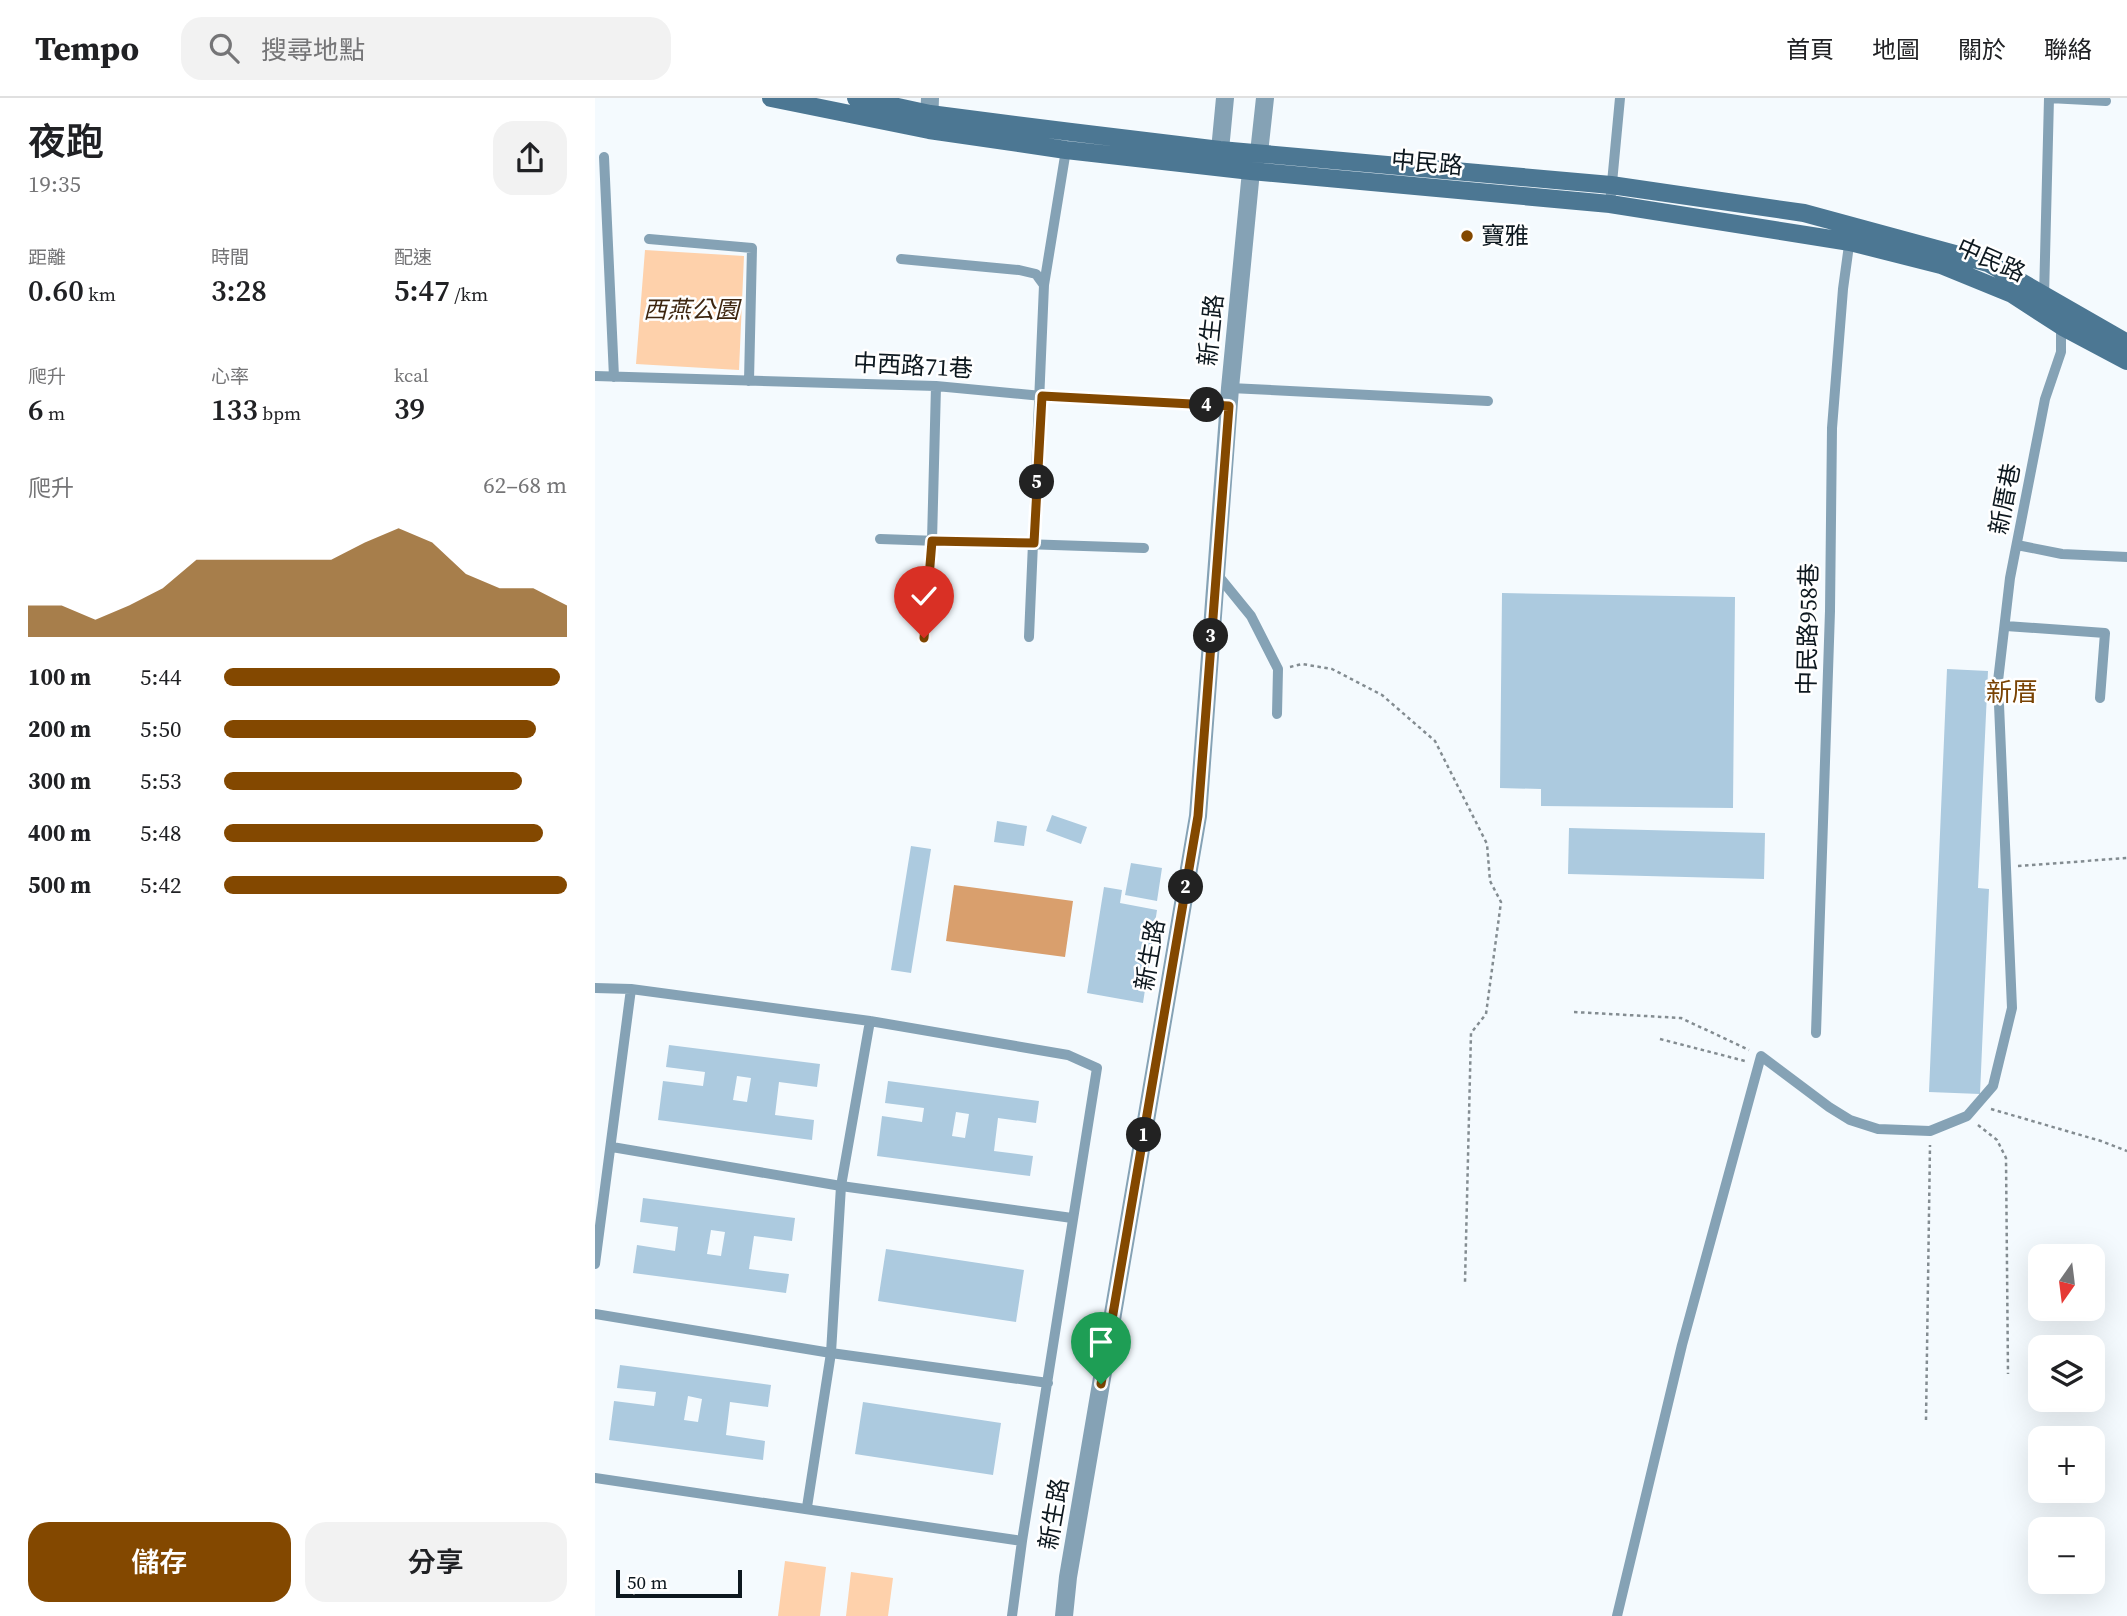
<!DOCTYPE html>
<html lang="zh-TW">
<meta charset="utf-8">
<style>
body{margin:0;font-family:"Source Serif 4","Noto Sans TC",serif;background:#f2f2f2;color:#202124;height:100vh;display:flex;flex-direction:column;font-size:26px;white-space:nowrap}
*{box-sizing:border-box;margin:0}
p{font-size:23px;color:#757577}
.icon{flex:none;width:38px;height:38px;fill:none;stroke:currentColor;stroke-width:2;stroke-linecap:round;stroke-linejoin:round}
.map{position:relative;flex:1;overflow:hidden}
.drawer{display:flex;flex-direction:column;background:#fff;width:595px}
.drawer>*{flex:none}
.needle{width:46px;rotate:194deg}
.buttons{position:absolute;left:1433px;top:1146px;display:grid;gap:14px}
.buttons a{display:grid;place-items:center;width:77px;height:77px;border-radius:14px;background:#fff;box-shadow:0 7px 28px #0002;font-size:35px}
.scale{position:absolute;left:21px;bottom:18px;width:126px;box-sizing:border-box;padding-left:7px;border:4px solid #0d181f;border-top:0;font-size:19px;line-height:24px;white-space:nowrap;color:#0d181f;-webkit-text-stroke:5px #fff;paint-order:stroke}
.pin{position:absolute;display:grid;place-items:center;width:60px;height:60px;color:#fff;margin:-72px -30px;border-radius:50% 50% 50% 0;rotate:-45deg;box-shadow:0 0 7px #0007}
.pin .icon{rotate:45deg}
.km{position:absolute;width:35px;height:35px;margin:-18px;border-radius:50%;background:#222;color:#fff;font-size:19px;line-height:35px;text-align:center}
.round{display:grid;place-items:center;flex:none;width:74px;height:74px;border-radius:21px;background:#f2f2f2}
.head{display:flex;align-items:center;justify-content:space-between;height:119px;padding:0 28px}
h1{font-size:38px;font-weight:600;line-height:52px}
.stats{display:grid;grid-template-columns:repeat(3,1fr);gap:10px;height:119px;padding:7px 28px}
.stats div{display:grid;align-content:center}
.stats b{font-size:30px;font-weight:600}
.stats small{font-size:19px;font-weight:400}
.stats p{font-size:19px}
.chart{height:196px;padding:14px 28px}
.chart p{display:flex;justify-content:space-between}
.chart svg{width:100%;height:126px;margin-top:7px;fill:#834800;opacity:.7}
.primary-button{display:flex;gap:14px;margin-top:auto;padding:14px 28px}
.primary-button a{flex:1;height:80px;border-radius:21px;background:#834800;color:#fff;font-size:28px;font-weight:600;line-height:80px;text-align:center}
.primary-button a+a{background:#f2f2f2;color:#202124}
ul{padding:0 28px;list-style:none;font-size:23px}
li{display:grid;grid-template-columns:112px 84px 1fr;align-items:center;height:52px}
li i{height:18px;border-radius:9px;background:#834800}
header{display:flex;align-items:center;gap:42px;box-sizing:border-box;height:98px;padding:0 35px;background:#fff;border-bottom:2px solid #e0e0e0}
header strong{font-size:33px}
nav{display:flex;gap:38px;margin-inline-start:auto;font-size:24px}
.search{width:490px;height:63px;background:#f2f2f2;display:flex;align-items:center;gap:18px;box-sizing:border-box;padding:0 24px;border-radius:21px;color:#757577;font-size:26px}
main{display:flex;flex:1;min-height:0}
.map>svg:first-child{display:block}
.green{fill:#fed1ab}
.water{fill:#d99f6d}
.building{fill:#accadf;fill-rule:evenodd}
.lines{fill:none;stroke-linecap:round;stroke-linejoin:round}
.path{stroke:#838c91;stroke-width:2.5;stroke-dasharray:3.5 3.5;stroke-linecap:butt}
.service{stroke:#85a2b5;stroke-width:10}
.minor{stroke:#85a2b5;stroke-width:18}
.secondary{stroke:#4c7793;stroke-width:18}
.route-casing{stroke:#fff;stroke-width:14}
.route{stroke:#834800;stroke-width:9}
.poi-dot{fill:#834800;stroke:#fff;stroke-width:2.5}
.labels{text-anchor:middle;stroke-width:5;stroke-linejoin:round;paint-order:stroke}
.street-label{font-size:24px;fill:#0d181f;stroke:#fff}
.poi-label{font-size:24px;fill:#0d181f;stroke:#fff;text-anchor:start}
.park-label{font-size:24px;font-style:italic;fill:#3d250f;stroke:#fff}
.neighbourhood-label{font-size:26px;fill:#794304;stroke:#fff}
</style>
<header>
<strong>Tempo</strong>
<div class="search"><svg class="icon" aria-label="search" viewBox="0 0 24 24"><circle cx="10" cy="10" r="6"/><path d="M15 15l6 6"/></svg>搜尋地點</div>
<nav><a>首頁</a><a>地圖</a><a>關於</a><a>聯絡</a></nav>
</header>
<main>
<section class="drawer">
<div class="head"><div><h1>夜跑</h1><p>19:35</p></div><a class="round"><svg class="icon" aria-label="share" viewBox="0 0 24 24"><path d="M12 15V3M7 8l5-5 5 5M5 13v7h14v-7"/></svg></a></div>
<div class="stats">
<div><p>距離</p><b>0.60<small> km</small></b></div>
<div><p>時間</p><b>3:28</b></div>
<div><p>配速</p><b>5:47<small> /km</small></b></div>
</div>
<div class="stats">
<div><p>爬升</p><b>6<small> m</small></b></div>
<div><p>心率</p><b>133<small> bpm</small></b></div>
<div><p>kcal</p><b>39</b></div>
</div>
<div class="chart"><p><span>爬升</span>62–68 m</p>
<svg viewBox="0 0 160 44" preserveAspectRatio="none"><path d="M0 44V33L10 33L20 38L30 33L40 27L50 17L60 17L70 17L80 17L90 17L100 11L110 6L120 11L130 22L140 27L150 27L160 33V44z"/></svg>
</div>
<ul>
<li><b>100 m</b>5:44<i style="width:98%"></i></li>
<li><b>200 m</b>5:50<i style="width:91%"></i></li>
<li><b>300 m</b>5:53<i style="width:87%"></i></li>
<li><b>400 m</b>5:48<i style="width:93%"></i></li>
<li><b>500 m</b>5:42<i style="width:100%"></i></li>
</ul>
<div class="primary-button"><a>儲存</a><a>分享</a></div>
</section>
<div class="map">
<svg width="1532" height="1518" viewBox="0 0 1532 1518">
<rect width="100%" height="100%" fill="#f4fafe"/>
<!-- green -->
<path class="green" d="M50,152L149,158L144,272L41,266Z
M190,1463L231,1469L225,1518H183Z
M256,1474L298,1480L293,1518H251Z"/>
<!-- water -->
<path class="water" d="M359,787L478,803L470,859L351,843Z"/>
<!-- building -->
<path class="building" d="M907,495L1140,499L1138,710L946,708V691L905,690Z
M1352,571L1393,573L1383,790L1394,791L1385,996L1334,994Z
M457,717L492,729L486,746L451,733Z
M402,723L432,728L429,748L399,744Z
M974,730L1170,735L1169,781L973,776Z
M316,748L336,751L316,875L296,872Z
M536,765L567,770L562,803L530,797Z
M509,789L527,792L525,805L562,812L548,905L492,895Z
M74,947L225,966L222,989L184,984L180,1017L219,1022L217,1042L63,1022L68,983L108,988L110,974L71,969ZM142,978L156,980L152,1004L138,1002Z
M293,983L444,1003L441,1025L403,1020L399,1053L438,1058L435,1078L282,1058L287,1018L327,1024L329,1010L290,1005ZM361,1014L374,1016L370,1040L357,1038Z
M48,1100L200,1120L197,1143L159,1138L154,1171L194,1176L191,1195L38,1175L42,1147L80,1153L83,1129L45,1124ZM116,1132L130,1134L126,1158L112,1156Z
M291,1151L429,1172L421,1224L283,1203Z
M25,1267L176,1287L173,1309L135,1304L131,1337L170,1343L168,1362L14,1342L19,1303L59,1308L61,1294L22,1290ZM93,1298L107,1301L103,1324L89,1322Z
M268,1304L406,1325L398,1377L260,1356Z"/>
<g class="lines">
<!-- path -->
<path class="path" d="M695,569L707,566L737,571L787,597L840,643L892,746L895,783L906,804L891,916L876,935L870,1184
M1423,768L1532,760
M979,914L1086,920L1154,952
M1065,941L1150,963
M1396,1011L1506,1043L1532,1053
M1383,1027L1402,1042L1411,1060L1413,1276
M1331,1322L1335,1047"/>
<!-- service -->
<path class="service" d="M1454,0L1511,3
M9,59L19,279
M1015,106L1025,0
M54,141L157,150L154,283
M306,161L424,172L441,176L449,187
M1449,199L1454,0
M0,278L341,288L447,298L634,308
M635,290L893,303
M285,441L549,450
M1422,447L1467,456L1532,459
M621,475L656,518L683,571L682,616
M1411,528L1510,535L1505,600
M434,539L449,187L471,52
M329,540L337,443L341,288
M0,890L36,891L275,923L473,957L502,970L427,1443L0,1380
M1221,935L1235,513L1237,330L1248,191L1255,140
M17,1049L246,1088L477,1120
M0,1166L36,891
M0,1216L236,1255L453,1285
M212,1409L236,1255L246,1088L275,923
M417,1518L427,1443
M1022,1518L1087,1247L1166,958L1234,1009L1255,1022L1283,1031L1335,1033L1372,1018L1398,988L1417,910L1403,583L1415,480L1450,301L1466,254V226"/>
<!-- minor -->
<path class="minor" d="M630,0L625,52L636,59
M334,29L335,0
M469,1518L473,1479L603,718L635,290L656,73L664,55L670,0"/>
<!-- secondary -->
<path class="secondary" d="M176,0L334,32L471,52L656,73L1015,106L1255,144L1346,167L1417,196L1468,229L1532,263
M261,0L335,16L476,34L625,52L1016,87L1209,115L1393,165L1532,245"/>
</g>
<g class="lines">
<!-- route casing -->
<g class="route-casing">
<path id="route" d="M329,540L337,443L439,445L447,298L634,308L603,718L506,1286"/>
</g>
<!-- route -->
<use href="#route" class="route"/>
</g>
<!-- markers -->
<circle class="poi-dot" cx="872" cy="138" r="7"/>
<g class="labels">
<!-- street labels -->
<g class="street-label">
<text transform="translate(832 65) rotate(5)" y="8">中民路</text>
<text transform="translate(1396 162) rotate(24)" y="8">中民路</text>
<text transform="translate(616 232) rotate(-84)" y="8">新生路</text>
<text transform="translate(318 268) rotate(3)" y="8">中西路71巷</text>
<text transform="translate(1410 401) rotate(-79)" y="8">新厝巷</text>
<text transform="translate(1213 531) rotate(-89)" y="8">中民路958巷</text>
<text transform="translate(555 857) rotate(-80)" y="8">新生路</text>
<text transform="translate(459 1416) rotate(-80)" y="8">新生路</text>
</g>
<!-- poi labels -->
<g class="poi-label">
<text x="886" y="146">寶雅</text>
</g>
<!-- park labels -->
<g class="park-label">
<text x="96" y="220">西燕公園</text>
</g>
<!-- neighbourhood labels -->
<g class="neighbourhood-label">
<text x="1417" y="603">新厝</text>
</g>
</g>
</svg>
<div class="buttons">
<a><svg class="needle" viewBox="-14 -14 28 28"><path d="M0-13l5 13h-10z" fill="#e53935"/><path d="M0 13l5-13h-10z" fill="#757577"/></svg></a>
<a><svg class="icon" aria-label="layers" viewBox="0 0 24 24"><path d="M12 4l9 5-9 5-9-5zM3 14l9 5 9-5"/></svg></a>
<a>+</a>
<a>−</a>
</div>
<div class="scale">50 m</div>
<div class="pin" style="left:506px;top:1286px;background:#1e9e55"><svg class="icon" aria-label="arrive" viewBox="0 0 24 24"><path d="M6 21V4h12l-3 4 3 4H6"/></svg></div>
<div class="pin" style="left:329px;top:540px;background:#d93025"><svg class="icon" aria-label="check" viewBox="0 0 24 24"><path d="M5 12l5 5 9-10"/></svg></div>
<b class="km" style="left:549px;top:1037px">1</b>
<b class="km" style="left:591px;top:789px">2</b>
<b class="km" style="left:616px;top:538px">3</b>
<b class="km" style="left:612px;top:307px">4</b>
<b class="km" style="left:442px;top:384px">5</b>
</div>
</main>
